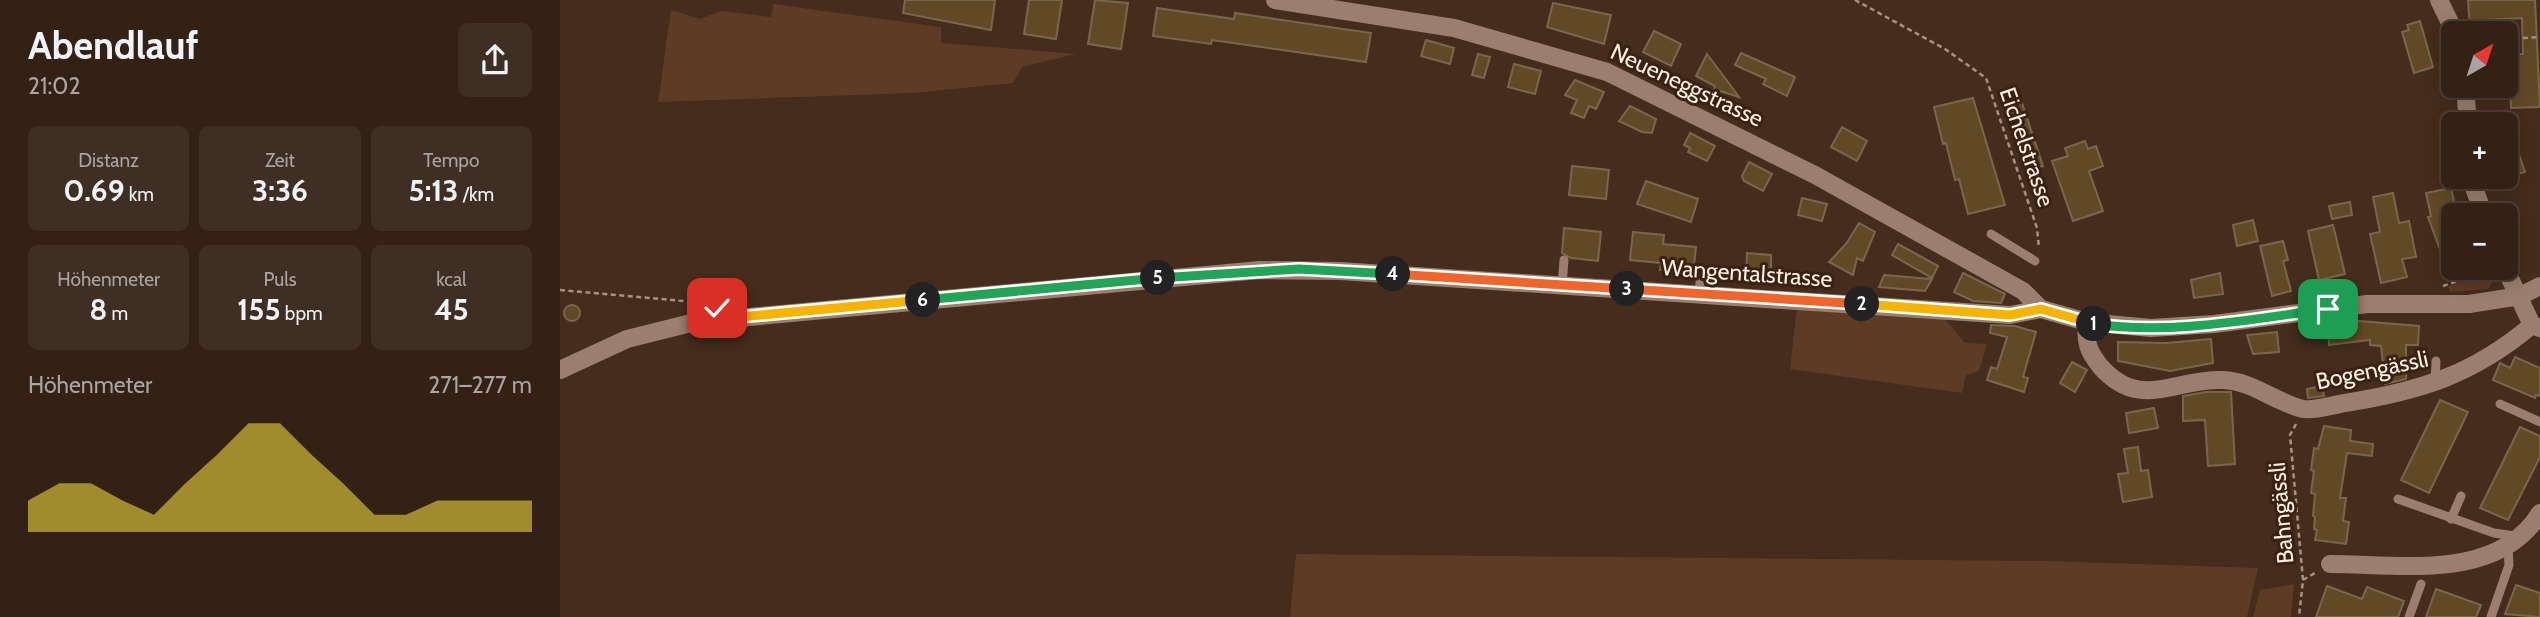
<!DOCTYPE html>
<html lang="de">
<meta charset="utf-8">
<style>
body{margin:0;font-family:Cabin,sans-serif;background:#3f2e23;color:#f1f3f6;height:100vh;display:flex;flex-direction:column;font-size:26px;white-space:nowrap}
*{box-sizing:border-box;margin:0}
p{font-size:23px;color:#a9a3a1}
.icon{flex:none;width:38px;height:38px;fill:none;stroke:currentColor;stroke-width:2;stroke-linecap:round;stroke-linejoin:round}
.map{position:relative;flex:1;overflow:hidden}
.details{display:flex;flex-direction:column;background:#342116;width:560px}
.details>*{flex:none}
.needle{width:46px;rotate:39deg}
.tools{position:absolute;left:1881px;top:21px;display:grid;gap:14px}
.tools a{display:grid;place-items:center;width:77px;height:77px;border-radius:10px;background:#342116;box-shadow:0 4px 18px #0003,0 0 0 2px #4e3e35;font-size:35px}
.pin{position:absolute;display:grid;place-items:center;width:60px;height:60px;color:#fff;margin:-30px;border-radius:14px;box-shadow:0 4px 10px #0006}
.km{position:absolute;width:35px;height:35px;margin:-18px;border-radius:50%;background:#222;color:#fff;font-size:19px;line-height:35px;text-align:center}
.round{display:grid;place-items:center;flex:none;width:74px;height:74px;border-radius:10px;background:#3f2e23}
.head{display:flex;align-items:center;justify-content:space-between;height:119px;padding:0 28px}
h1{font-size:38px;font-weight:800;line-height:52px}
.figures{display:grid;grid-template-columns:repeat(3,1fr);gap:10px;height:119px;padding:7px 28px}
.figures div{display:grid;align-content:center;border-radius:10px;background:#3f2e23;text-align:center}
.figures b{font-size:30px;font-weight:800}
.figures small{font-size:19px;font-weight:400}
.figures p{font-size:19px}
.chart{height:196px;padding:14px 28px}
.chart p{display:flex;justify-content:space-between}
.chart svg{width:100%;height:126px;margin-top:7px;fill:#ceb837;opacity:.7}
main{display:flex;flex:1;min-height:0}
.map>svg:first-child{display:block}
.green{fill:#5e3b25}
.building{fill:#614926;stroke:#79674d;stroke-width:2}
.lines{fill:none;stroke-linecap:round;stroke-linejoin:round}
.path{stroke:#a69285;stroke-width:2.5;stroke-dasharray:5 3.5;stroke-linecap:butt}
.lane{stroke:#9b7e6d;stroke-width:9}
.street{stroke:#9b7e6d;stroke-width:18}
.secondary{stroke:#9b7e6d;stroke-width:18}
.split-1-casing{stroke:#fff;stroke-width:14}
.split-2-casing{stroke:#fff;stroke-width:14}
.split-3-casing{stroke:#fff;stroke-width:14}
.split-4-casing{stroke:#fff;stroke-width:14}
.split-5-casing{stroke:#fff;stroke-width:14}
.split-6-casing{stroke:#fff;stroke-width:14}
.split-7-casing{stroke:#fff;stroke-width:14}
.split-1{stroke:#22a559;stroke-width:9}
.split-2{stroke:#f5b400;stroke-width:9}
.split-3{stroke:#f0652b;stroke-width:9}
.split-4{stroke:#f0652b;stroke-width:9}
.split-5{stroke:#22a559;stroke-width:9}
.split-6{stroke:#22a559;stroke-width:9}
.split-7{stroke:#f5b400;stroke-width:9}
.labels{text-anchor:middle;stroke-width:6;stroke-linejoin:round;paint-order:stroke}
.street-label{font-size:23px;fill:#feeee4;stroke:#3a2213}
</style>
<main>
<section class="details">
<div class="head"><div><h1>Abendlauf</h1><p>21:02</p></div><a class="round"><svg class="icon" aria-label="share" viewBox="0 0 24 24"><path d="M12 15V3M7 8l5-5 5 5M5 13v7h14v-7"/></svg></a></div>
<div class="figures">
<div><p>Distanz</p><b>0.69<small> km</small></b></div>
<div><p>Zeit</p><b>3:36</b></div>
<div><p>Tempo</p><b>5:13<small> /km</small></b></div>
</div>
<div class="figures">
<div><p>Höhenmeter</p><b>8<small> m</small></b></div>
<div><p>Puls</p><b>155<small> bpm</small></b></div>
<div><p>kcal</p><b>45</b></div>
</div>
<div class="chart"><p><span>Höhenmeter</span>271–277 m</p>
<svg viewBox="0 0 160 44" preserveAspectRatio="none"><path d="M0 44V33L10 27L20 27L30 33L40 38L50 27L60 17L70 6L80 6L90 17L100 27L110 38L120 38L130 33L140 33L150 33L160 33V44z"/></svg>
</div>
</section>
<div class="map">
<svg width="1980" height="617" viewBox="0 0 1980 617">
<rect width="100%" height="100%" fill="#452c1d"/>
<!-- green -->
<path class="green" d="M213,4L381,27V43L516,54L462,67L453,83L353,93L98,102L111,10L140,19L161,11L211,17Z
M1927,271L1934,272L1935,277L1928,289L1890,292L1888,286Z
M1237,308L1383,317L1405,343L1427,344L1419,371L1406,375L1402,393L1230,369Z
M736,554L1487,561L1698,568L1687,617H730Z
M1734,584L1731,617H1693L1700,590Z"/>
<!-- building -->
<path class="building" d="M345,0H435L431,30L343,13Z
M469,0H502L496,39L464,34Z
M535,0L568,3L561,49L528,44Z
M1908,0H1975L1980,107L1951,108L1949,54H1963L1962,18L1923,20L1924,27L1910,28Z
M993,3L1051,15L1044,44L987,27Z
M597,8L674,19L675,13L811,33L806,62L652,40L651,44L593,36Z
M1860,21L1873,67L1854,73L1842,32L1849,30L1847,25Z
M1094,31L1121,44L1111,66L1083,52Z
M866,40L894,48L890,64L861,56Z
M1181,53L1235,77L1227,96L1203,84L1206,79L1175,65Z
M918,54L930,57L924,78L912,75Z
M1147,54L1171,86L1179,97L1154,89L1155,86L1136,76Z
M954,64L981,71L975,94L948,87Z
M1015,80L1044,92L1036,109L1029,106L1024,118L1011,113L1017,100L1005,95Z
M1460,97L1483,166L1468,171L1447,101Z
M1413,98L1445,205L1408,214L1399,179L1395,180L1386,143L1383,144L1374,107Z
M1070,106L1096,119L1092,133L1082,132L1059,121Z
M1282,127L1307,141L1297,161L1271,147Z
M1950,128L1965,172L1946,177V129Z
M1130,133L1155,146L1147,161L1128,152L1130,148L1124,145Z
M1525,141L1528,149L1536,146L1543,166L1529,171L1543,211L1513,221L1492,161L1508,156L1505,148Z
M1189,162L1212,174L1203,191L1184,181L1182,176Z
M1012,166L1049,170L1046,199L1009,195Z
M1086,181L1138,199L1131,222L1077,204Z
M1891,188L1897,215H1894L1892,282L1868,217L1871,216L1866,193Z
M1833,193L1839,223L1849,221L1856,257L1842,259L1847,277L1821,283L1810,234L1820,232L1813,197Z
M1242,198L1267,204L1262,221L1238,215Z
M1790,202L1792,215L1772,219L1769,206Z
M1693,220L1698,241L1677,246L1673,225Z
M1299,223L1315,232L1303,261L1297,258L1293,275L1269,262L1286,244Z
M1773,225L1785,274L1759,280L1748,231Z
M1004,228L1041,232L1038,261L1011,258L1002,253Z
M1073,232L1104,235L1103,244L1136,247L1133,274L1100,270L1101,263L1070,260Z
M1723,241L1728,260L1723,261L1731,291L1712,296L1700,246Z
M1338,244L1378,266L1372,278L1332,255Z
M1187,253L1211,255V276L1186,275Z
M1403,273L1445,294L1441,303L1413,301L1394,292Z
M1660,273L1663,294L1634,298L1631,280Z
M1324,275L1372,279L1365,291L1319,287Z
M4 313a8 8 0 1 1 16 0a8 8 0 1 1-16 0Z
M1799,321L1859,326L1858,345H1846V379L1825,384L1821,346L1810,345V340L1769,345L1768,326Z
M1431,325L1455,326L1476,332L1463,377L1468,378L1464,392L1427,380L1431,367L1437,369L1447,337L1430,333Z
M1717,332L1719,352L1693,354L1687,335Z
M1651,339L1653,363L1610,371L1558,361V342L1606,343Z
M1955,357L1980,368V396L1976,395L1975,398L1933,380L1940,363L1950,368Z
M1512,362L1527,370L1515,392L1500,383Z
M1762,386L1764,396L1748,398L1747,389Z
M1646,392H1671L1675,464L1648,466L1645,420L1623,421V396Z
M1880,400L1908,412L1869,493L1841,480Z
M1594,408L1598,428L1569,433L1566,413Z
M1764,426L1791,430L1790,441L1813,444L1812,456L1787,453L1780,498H1786L1783,521L1789,522L1786,544L1755,540L1757,530L1754,529L1755,517L1753,516L1755,494L1751,493L1754,471L1751,470L1754,448L1758,449Z
M1960,427L1980,436V457L1948,520L1920,508Z
M1578,447L1581,471L1588,470L1592,497L1563,502L1558,474L1568,473L1564,449Z
M1956,585L1980,593V617L1945,614Z
M1767,586L1802,599L1807,587L1844,601L1838,617H1756Z
M1876,589L1921,605L1916,617H1866Z"/>
<g class="lines">
<!-- path -->
<path class="path" d="M1295,0L1385,49L1426,78L1477,228L1479,248
M1946,39L1980,37
M1883,286L1930,270
M0,290L145,303
M1736,424L1730,435L1743,580L1739,617
M1743,580L1755,573"/>
<!-- lane -->
<path class="lane" d="M1431,234L1475,261
M1002,286L1004,260
M1139,294L1141,272
M1875,383L1876,361
M1940,404L1980,422
M1838,499L1934,533L1955,536
M1891,519L1901,496
M1849,617L1861,584
M1931,617L1949,565L1948,546"/>
<!-- street -->
<path class="street" d="M1879,0L1895,33
M1905,86L1908,124
M1910,177L1924,215
M1945,268L1972,325L1980,328
M1527,322C1525,342 1528,351 1540,366C1580,412 1614,378 1663,380C1692,381 1715,402 1743,409C1754,411 1772,405 1785,403C1860,391 1913,375 1972,325
M1770,564C1839,564 1938,582 1980,513"/>
<!-- secondary -->
<path class="secondary" d="M715,0L894,28L1047,72L1255,175L1463,291L1481,309
M0,370L67,339L135,322L700,270L780,271L1450,315L1481,309L1527,322L1591,328L1654,324L1807,304H1909L1960,296L1980,286"/>
</g>
<g class="lines">
<!-- split-1 casing -->
<g class="split-1-casing">
<path id="split-1" d="M1534,324C1612,335 1691,319 1768,309"/>
</g>
<!-- split-2 casing -->
<g class="split-2-casing">
<path id="split-2" d="M1302,304L1450,315L1481,309L1534,324"/>
</g>
<!-- split-3 casing -->
<g class="split-3-casing">
<path id="split-3" d="M1067,289L1302,304"/>
</g>
<!-- split-4 casing -->
<g class="split-4-casing">
<path id="split-4" d="M833,274L1067,289"/>
</g>
<!-- split-5 casing -->
<g class="split-5-casing">
<path id="split-5" d="M598,278L739,269L833,274"/>
</g>
<!-- split-6 casing -->
<g class="split-6-casing">
<path id="split-6" d="M363,300L598,278"/>
</g>
<!-- split-7 casing -->
<g class="split-7-casing">
<path id="split-7" d="M157,308L168,318L363,300"/>
</g>
<!-- split-1 -->
<use href="#split-1" class="split-1"/>
<!-- split-2 -->
<use href="#split-2" class="split-2"/>
<!-- split-3 -->
<use href="#split-3" class="split-3"/>
<!-- split-4 -->
<use href="#split-4" class="split-4"/>
<!-- split-5 -->
<use href="#split-5" class="split-5"/>
<!-- split-6 -->
<use href="#split-6" class="split-6"/>
<!-- split-7 -->
<use href="#split-7" class="split-7"/>
</g>
<g class="labels">
<!-- street labels -->
<g class="street-label">
<text transform="translate(1127 85) rotate(25)" y="8">Neueneggstrasse</text>
<text transform="translate(1467 147) rotate(71)" y="8">Eichelstrasse</text>
<text transform="translate(1187 273) rotate(4)" y="8">Wangentalstrasse</text>
<text transform="translate(1812 370) rotate(-12)" y="8">Bogengässli</text>
<text transform="translate(1721 513) rotate(-95)" y="8">Bahngässli</text>
</g>
</g>
</svg>
<div class="tools">
<a><svg class="needle" viewBox="-14 -14 28 28"><path d="M0-13l5 13h-10z" fill="#e53935"/><path d="M0 13l5-13h-10z" fill="#a9a3a1"/></svg></a>
<a>+</a>
<a>−</a>
</div>
<div class="pin" style="left:1768px;top:309px;background:#1e9e55"><svg class="icon" aria-label="arrive" viewBox="0 0 24 24"><path d="M6 21V4h12l-3 4 3 4H6"/></svg></div>
<div class="pin" style="left:157px;top:308px;background:#d93025"><svg class="icon" aria-label="check" viewBox="0 0 24 24"><path d="M5 12l5 5 9-10"/></svg></div>
<b class="km" style="left:1534px;top:324px">1</b>
<b class="km" style="left:1302px;top:304px">2</b>
<b class="km" style="left:1067px;top:289px">3</b>
<b class="km" style="left:833px;top:274px">4</b>
<b class="km" style="left:598px;top:278px">5</b>
<b class="km" style="left:363px;top:300px">6</b>
</div>
</main>
